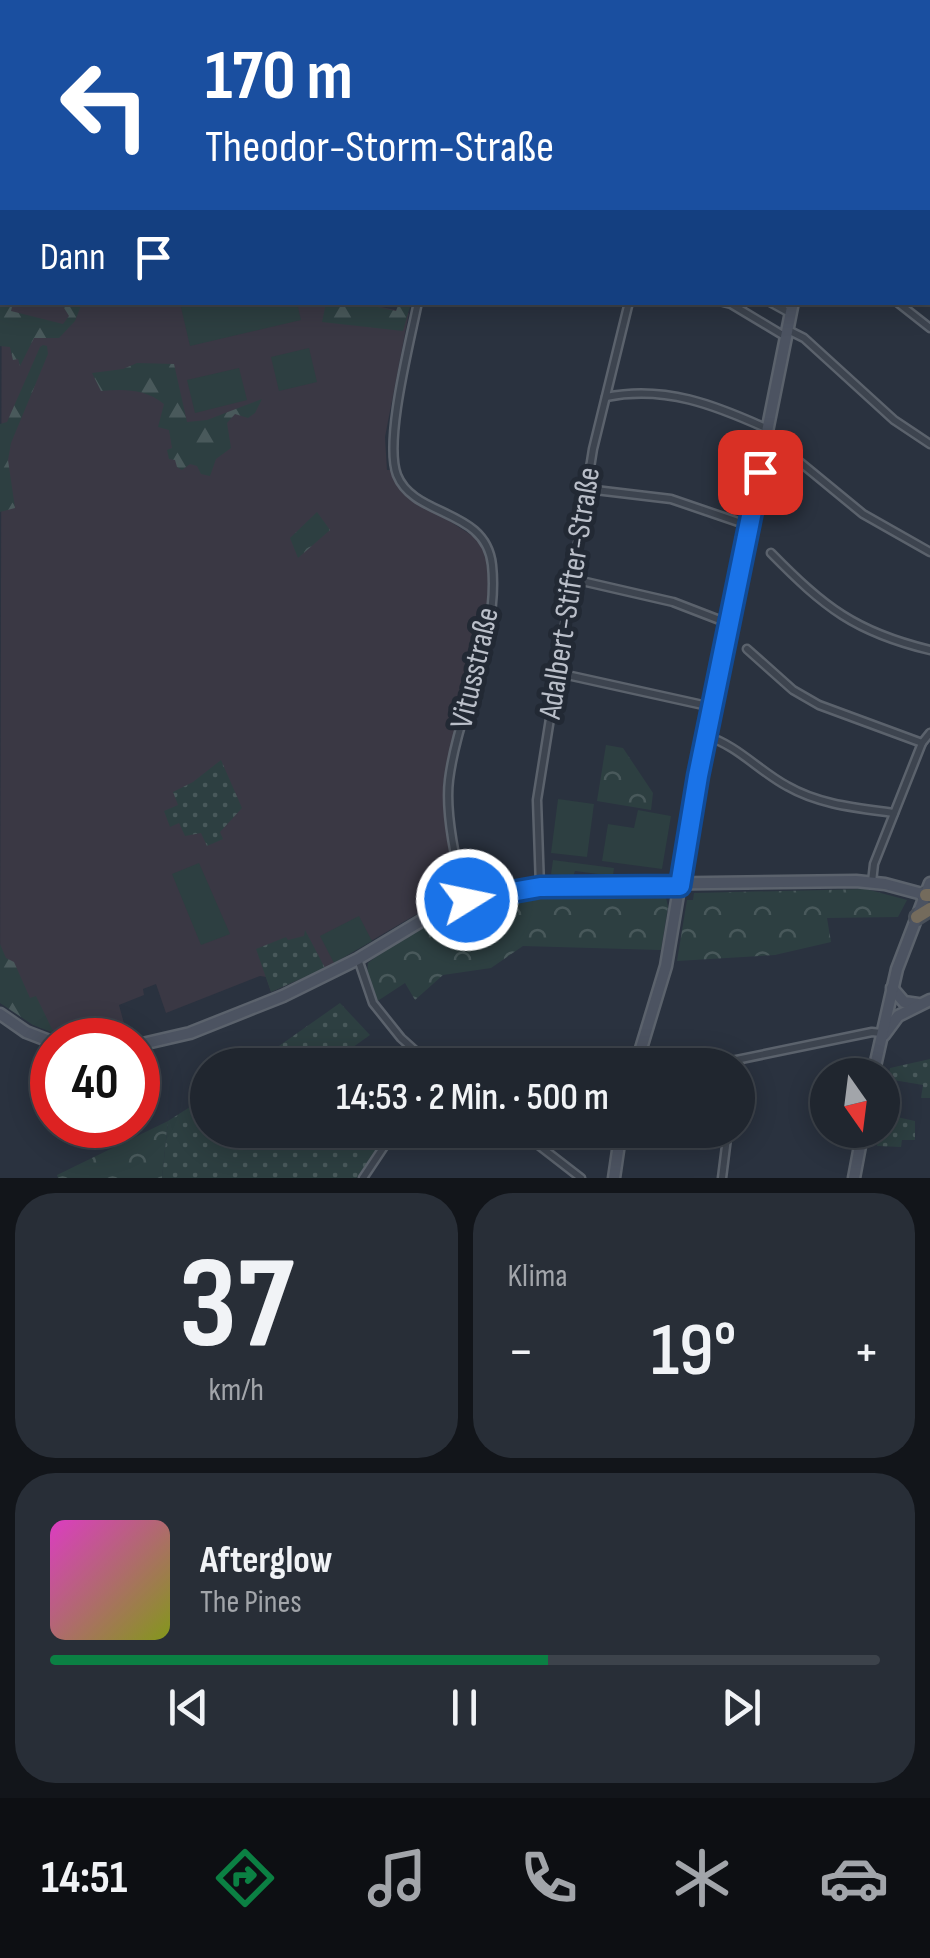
<!DOCTYPE html>
<html lang="de">
<head>
<meta charset="utf-8">
<style>
	body { margin:0; font-family:"Sofia Sans Condensed",sans-serif; background:#282e37; color:#f1f3f6; height:100vh; display:flex; flex-direction:column; font-size:38px; white-space:nowrap }
	* { box-sizing:border-box; margin:0 }
	p { font-size:32px; color:#a2a5aa }
	.icon { flex:none; width:55px; height:55px; fill:none; stroke:currentColor; stroke-width:2; stroke-linecap:round; stroke-linejoin:round }
	.map { position:relative; height:1178px; overflow:hidden }
	.side { display:flex; flex-direction:column; gap:15px; padding:15px; background:#12151a; flex:1 }
	.side>* { flex:none }
	.banner { position:absolute; left:0px; top:0px; width:930px; height:305px; box-shadow:0 5px 25px #0003,0 0 0 2px #3d434b; background:#1a4fa0; color:#fff; overflow:hidden }
	.needle { width:65px; rotate:166deg }
	.buttons { position:absolute; left:810px; top:1058px; display:grid; gap:20px }
	.buttons a { display:grid; place-items:center; width:90px; height:90px; border-radius:50%; background:#20262f; box-shadow:0 5px 25px #0003,0 0 0 2px #3d434b; font-size:50px }
	.speed { position:absolute; left:30px; top:1018px; display:flex; gap:20px; font-size:50px; font-weight:700; text-align:center }
	.speed>* { display:grid; place-content:center; width:130px; height:130px; border-radius:50%; background:#20262f; box-shadow:0 5px 25px #0003,0 0 0 2px #3d434b; line-height:1 }
	.speed .limit { border:15px solid #d22; background:#fff; color:#111 }
	.pin { position:absolute; display:grid; place-items:center; width:85px; height:85px; color:#fff; margin:-42px; border-radius:20px; box-shadow:0 5px 15px #0006 }
	.me { position:absolute; width:110px; margin:-55px; rotate:80deg; stroke-linejoin:round; filter:drop-shadow(0 0 8px #0008) }
	.turn { display:flex; align-items:center; gap:35px; height:210px; padding:0 40px; font-size:45px }
	.turn .icon { width:130px; height:130px; stroke-width:2.5 }
	.turn b { display:block; font-size:70px; line-height:85px }
	.then { display:flex; align-items:center; height:95px; padding:0 40px; background:#0003; gap:20px; font-size:38px }
	.big { font-size:75px; font-weight:600; line-height:1.1 }
	.side .tile { flex:1; display:flex; flex-direction:column; justify-content:center; gap:15px; min-width:0; padding:0 35px; border-radius:40px; background:#282e37 }
	.side .dial { align-items:center; gap:0 }
	.dial b { font-size:130px; line-height:1 }
	.song { display:flex; align-items:center; gap:30px }
	.cover { width:120px; height:120px; border-radius:15px; background:linear-gradient(135deg,hsl(310 70% 55%),hsl(70 70% 35%)) }
	.played { height:10px; border-radius:5px; background:linear-gradient(90deg,#0b8043 60%,#3d434b 60%) }
	.keys { display:flex; justify-content:space-around; direction:ltr }
	.heat { display:flex; justify-content:space-between; align-items:center; font-size:55px; direction:ltr }
	.side .tiles { flex:1; display:grid; gap:15px; grid-template-columns:1fr 1fr }
	.tile:last-child { grid-column:span 2 }
	.trip { position:absolute; left:190px; top:1048px; width:565px; height:100px; border-radius:50px; background:#20262f; box-shadow:0 5px 25px #0003,0 0 0 2px #3d434b; font-weight:600; line-height:100px; text-align:center }
	.tabs { display:flex; height:160px; justify-content:space-around; align-items:center; background:#0d0f13; color:#a2a5aa }
	.tabs .icon { width:70px; height:70px }
	.tabs .on { color:#0b8043 }
	.tabs b { font-size:45px; color:#f1f3f6 }
	.map>svg:first-child { display:block }
	.medical { fill:#3a3844 }
	.grass { fill:#2d3f41 }
	.forest { fill:url(#forest-firs) }
	.park { fill:url(#park-crowns) }
	.garden { fill:url(#garden-dots) }
	.lines { fill:none; stroke-linecap:round; stroke-linejoin:round }
	.street-casing { stroke:#5b626c; stroke-width:11 }
	.secondary-casing { stroke:#5b626c; stroke-width:15 }
	.highway-casing { stroke:#484f59; stroke-width:18 }
	.street { stroke:#3d444f; stroke-width:6 }
	.secondary { stroke:#4c5361; stroke-width:10 }
	.highway { stroke:#746b5c; stroke-width:12 }
	.route-casing { stroke:#114b97; stroke-width:25 }
	.route { stroke:#1a73e8; stroke-width:18 }
	.labels { text-anchor:middle; dominant-baseline:central; stroke-width:10; stroke-linejoin:round; paint-order:stroke }
	.street-label { font-size:32px; fill:#babfc9; stroke:#222934 }
</style>
</head>
<body>
<div class="map">
<svg width="930" height="1178" viewBox="0 0 930 1178">
	<defs>
		<pattern id="forest-firs" width="22" height="20" patternUnits="userSpaceOnUse" patternTransform="scale(2.5)"><rect width="22" height="20" fill="#2d3f41"/><path d="M5 1l3.5 6h-7zM16 11l3.5 6h-7z" fill="#49595b"/></pattern>
		<pattern id="park-crowns" width="20" height="18" patternUnits="userSpaceOnUse" patternTransform="scale(2.5)"><rect width="20" height="18" fill="#2d3f41"/><path d="M2 6a3 3 0 1 1 6 0M12 15a3 3 0 1 1 6 0" fill="none" stroke="#49595b"/></pattern>
		<pattern id="garden-dots" width="8" height="8" patternUnits="userSpaceOnUse" patternTransform="scale(2.5)"><rect width="8" height="8" fill="#2d3f41"/><path d="M2 2h.1M6 6h.1" fill="none" stroke="#49595b" stroke-width="1.8" stroke-linecap="round"/></pattern>
	</defs>
	<rect width="100%" height="100%" fill="#2a323f"/>
	<path class="medical" d="M2 168V302H359L409 313 385 437 387 470H392L404 492 479 540 488 565 489 610 443 783 450 860 458 890 325 968 271 992 266 977 260 976 166 1013 156 984 143 989 144 995 119 1005 125 1027 106 1034H60L32 1020 0 996Z"/>
	<g class="grass">
		<path d="M180 303H297L301 320 190 346Z"/>
		<path d="M309 348 317 382 279 391 271 357Z"/>
		<path d="M239 368 247 400 195 413 187 380Z"/>
		<path d="M558 799 594 804 587 857 551 853Z"/>
		<path d="M638 810 671 816 662 869 602 861 608 824 634 828Z"/>
		<path d="M553 860 614 868 613 876 575 871 573 877 551 874Z"/>
		<path d="M199 863 230 934 201 945 172 874Z"/>
		<path d="M359 916 372 941 334 963 320 936Z"/>
	</g>
	<g class="forest">
		<path d="M0 238H2V302L13 303 11 311 63 324 69 316 61 303H82L75 321 59 338H34L20 366 18 359 13 360 10 347 0 346Z"/>
		<path d="M326 303H359L396 311 399 303H411L403 331 322 322Z"/>
		<path d="M43 345 47 346 48 354 11 443 8 460 15 508 0 512V424L7 422 40 347Z"/>
		<path d="M137 363 174 364 187 422 207 420 262 399 255 413 248 418 235 414 227 423 231 448 216 459 210 476 201 474 197 466 190 464 182 470 177 467 175 460 169 459 167 450 172 448 169 430 158 427 164 404C145 389 125 389 101 391L92 373 123 369Z"/>
		<path d="M0 944 6 958 14 962 30 998 36 996 54 1033 33 1025 0 1003Z"/>
	</g>
	<g class="park">
		<path d="M317 512 330 530 298 558 290 538Z"/>
		<path d="M606 745 623 748 653 793 651 810 597 801Z"/>
		<path d="M866 889 907 900 898 917 827 918 831 942 775 955 677 961 687 900H693L694 893Z"/>
		<path d="M554 893H665L668 907 661 950 523 946 491 968 443 975 415 1000 405 983 376 1002 367 975 368 963C427 917 480 899 554 893Z"/>
		<path d="M168 1121 162 1178H58L57 1175Z"/>
	</g>
	<g class="garden">
		<path d="M221 760 242 808 220 832 223 839 207 846 201 833 185 836 179 823 170 827 164 811 178 805 173 792 193 782Z"/>
		<path d="M305 930 325 968 271 992 256 949 286 937 288 940 304 936Z"/>
		<path d="M340 1003 370 1035 328 1065H252Z"/>
		<path d="M930 1059V1098H921L923 1085 893 1080 889 1097 885 1096 890 1068Z"/>
		<path d="M207 1096 208 1130H389L357 1178H162L168 1121Z"/>
		<path d="M883 1114 915 1121V1140H902L901 1147 877 1146 879 1130H882Z"/>
	</g>
	<g class="lines">
		<g class="street-casing">
			<g id="street">
				<path d="M483 0 507 2"/>
				<path d="M551 2 563 0"/>
				<path d="M928 34 930 35"/>
				<path d="M418 302C410 342 384 441 397 475 414 518 486 508 492 565 500 639 458 708 449 780 445 811 456 870 467 900"/>
				<path d="M723 302 731 304 786 337"/>
				<path d="M770 302 790 313"/>
				<path d="M897 302 930 328"/>
				<path d="M788 330 804 338 894 420 930 444"/>
				<path d="M606 397C665 385 715 405 768 429"/>
				<path d="M790 454 863 514 930 552"/>
				<path d="M587 489 671 499 750 526"/>
				<path d="M771 553C824 607 855 632 930 650"/>
				<path d="M573 579 673 602 730 624"/>
				<path d="M747 649 793 690 819 705 922 743"/>
				<path d="M558 673 712 707"/>
				<path d="M706 736C737 745 759 771 787 786 820 805 858 808 894 813"/>
				<path d="M872 882 874 864 922 743 930 733"/>
				<path d="M540 887 537 800 593 449 629 302"/>
				<path d="M358 959 373 1003 401 1038 431 1065"/>
				<path d="M712 1065 872 1032 881 1033"/>
				<path d="M519 1130 581 1178"/>
				<path d="M363 1178 395 1130"/>
				<path d="M722 1178 728 1130"/>
			</g>
		</g>
		<g class="secondary-casing">
			<g id="secondary">
				<path d="M862 2V0"/>
				<path d="M0 112H2"/>
				<path d="M928 212 930 214"/>
				<path d="M892 988 904 1002 918 1004"/>
				<path d="M0 1014 26 1032 52 1042"/>
				<path d="M884 1035 898 1016 930 1000"/>
				<path d="M138 1045 190 1033 283 996 358 959 436 912 478 896 567 885 856 881 885 884 926 895"/>
				<path d="M636 1065 666 966 698 776 793 302"/>
				<path d="M873 1075 897 969 930 883"/>
				<path d="M614 1178 621 1130"/>
				<path d="M854 1178 863 1130"/>
			</g>
		</g>
		<g class="highway-casing">
			<g id="highway">
				<path d="M926 895H930"/>
				<path d="M917 917 930 909"/>
			</g>
		</g>
		<use href="#street" class="street"/>
		<use href="#secondary" class="secondary"/>
		<use href="#highway" class="highway"/>
	</g>
	<g class="lines">
		<g class="route-casing">
			<path id="route" d="M467 900 540 887 680 886 698 776 760 472"/>
		</g>
		<use href="#route" class="route"/>
	</g>
	<g class="labels">
		<g class="street-label">
			<text transform="translate(570 593) rotate(-81)">Adalbert-Stifter-Straße</text>
			<text transform="translate(475 668) rotate(-77)">Vitusstraße</text>
		</g>
	</g>
</svg>
<div class="buttons">
<a><svg class="needle" viewBox="-14 -14 28 28"><path d="M0-13l5 13h-10z" fill="#e53935"/><path d="M0 13l5-13h-10z" fill="#a2a5aa"/></svg></a>
</div>
<div class="speed"><div class="limit">40</div></div>
<div class="pin" style="left:760px;top:472px;background:#d93025"><svg class="icon" aria-label="arrive" viewBox="0 0 24 24"><path d="M6 21V4h12l-3 4 3 4H6"/></svg></div>
<svg class="me" style="left:467px;top:900px" viewBox="-20 -20 40 40"><circle r="17" fill="#1a73e8" stroke="#fff" stroke-width="3"/><path d="M0-11L8 9 0 5-8 9z" fill="#fff"/></svg>
<div class="trip">14:53 · 2 Min. · 500 m</div>
<div class="banner">
<div class="turn"><svg class="icon" aria-label="left" viewBox="0 0 24 24"><path d="M17 20v-9H6M10 6l-5 5 5 5"/></svg><div><b>170 m</b>Theodor-Storm-Straße</div></div>
<div class="then">Dann<svg class="icon" aria-label="arrive" viewBox="0 0 24 24"><path d="M6 21V4h12l-3 4 3 4H6"/></svg></div>
</div>
</div>
<section class="side">
<div class="tiles">
<div class="tile dial"><b>37</b><p>km/h</p></div>
<div class="tile"><p>Klima</p>
<div class="heat"><a>−</a><b class="big">19°</b><a>+</a></div>
</div>
<div class="tile">
<div class="song"><i class="cover"></i><div><b>Afterglow</b><p>The Pines</p></div></div>
<div class="played"></div>
<div class="keys"><svg class="icon" aria-label="previous" viewBox="0 0 24 24"><path d="M18 5L8 12l10 7zM5 5v14"/></svg><svg class="icon" aria-label="pause" viewBox="0 0 24 24"><path d="M8 5v14M16 5v14"/></svg><svg class="icon" aria-label="next" viewBox="0 0 24 24"><path d="M6 5l10 7-10 7zM19 5v14"/></svg></div>
</div>
</div>
</section>
<nav class="tabs">
<b>14:51</b>
<svg class="icon on" aria-label="directions" viewBox="0 0 24 24"><path d="M12 3l9 9-9 9-9-9zM9 14v-3h6M13 9l2 2-2 2"/></svg>
<svg class="icon" aria-label="music" viewBox="0 0 24 24"><path d="M9 18V5l10-2v13"/><circle cx="6" cy="18" r="3"/><circle cx="16" cy="16" r="3"/></svg>
<svg class="icon" aria-label="phone" viewBox="0 0 24 24"><path d="M5 4h4l2 5-3 2q2 4 5 5l2-3 5 2v4C11 20 4 13 5 4z"/></svg>
<svg class="icon" aria-label="climate" viewBox="0 0 24 24"><path d="M12 3v18M4 7l16 10M4 17L20 7"/></svg>
<svg class="icon" aria-label="car" viewBox="0 0 24 24"><path d="M5 17H2v-5l4-1 3-4h7l3 4 3 1v5h-3M9 17h6M6 11h13"/><circle cx="7" cy="17" r="2"/><circle cx="17" cy="17" r="2"/></svg>
</nav>
</body>
</html>
